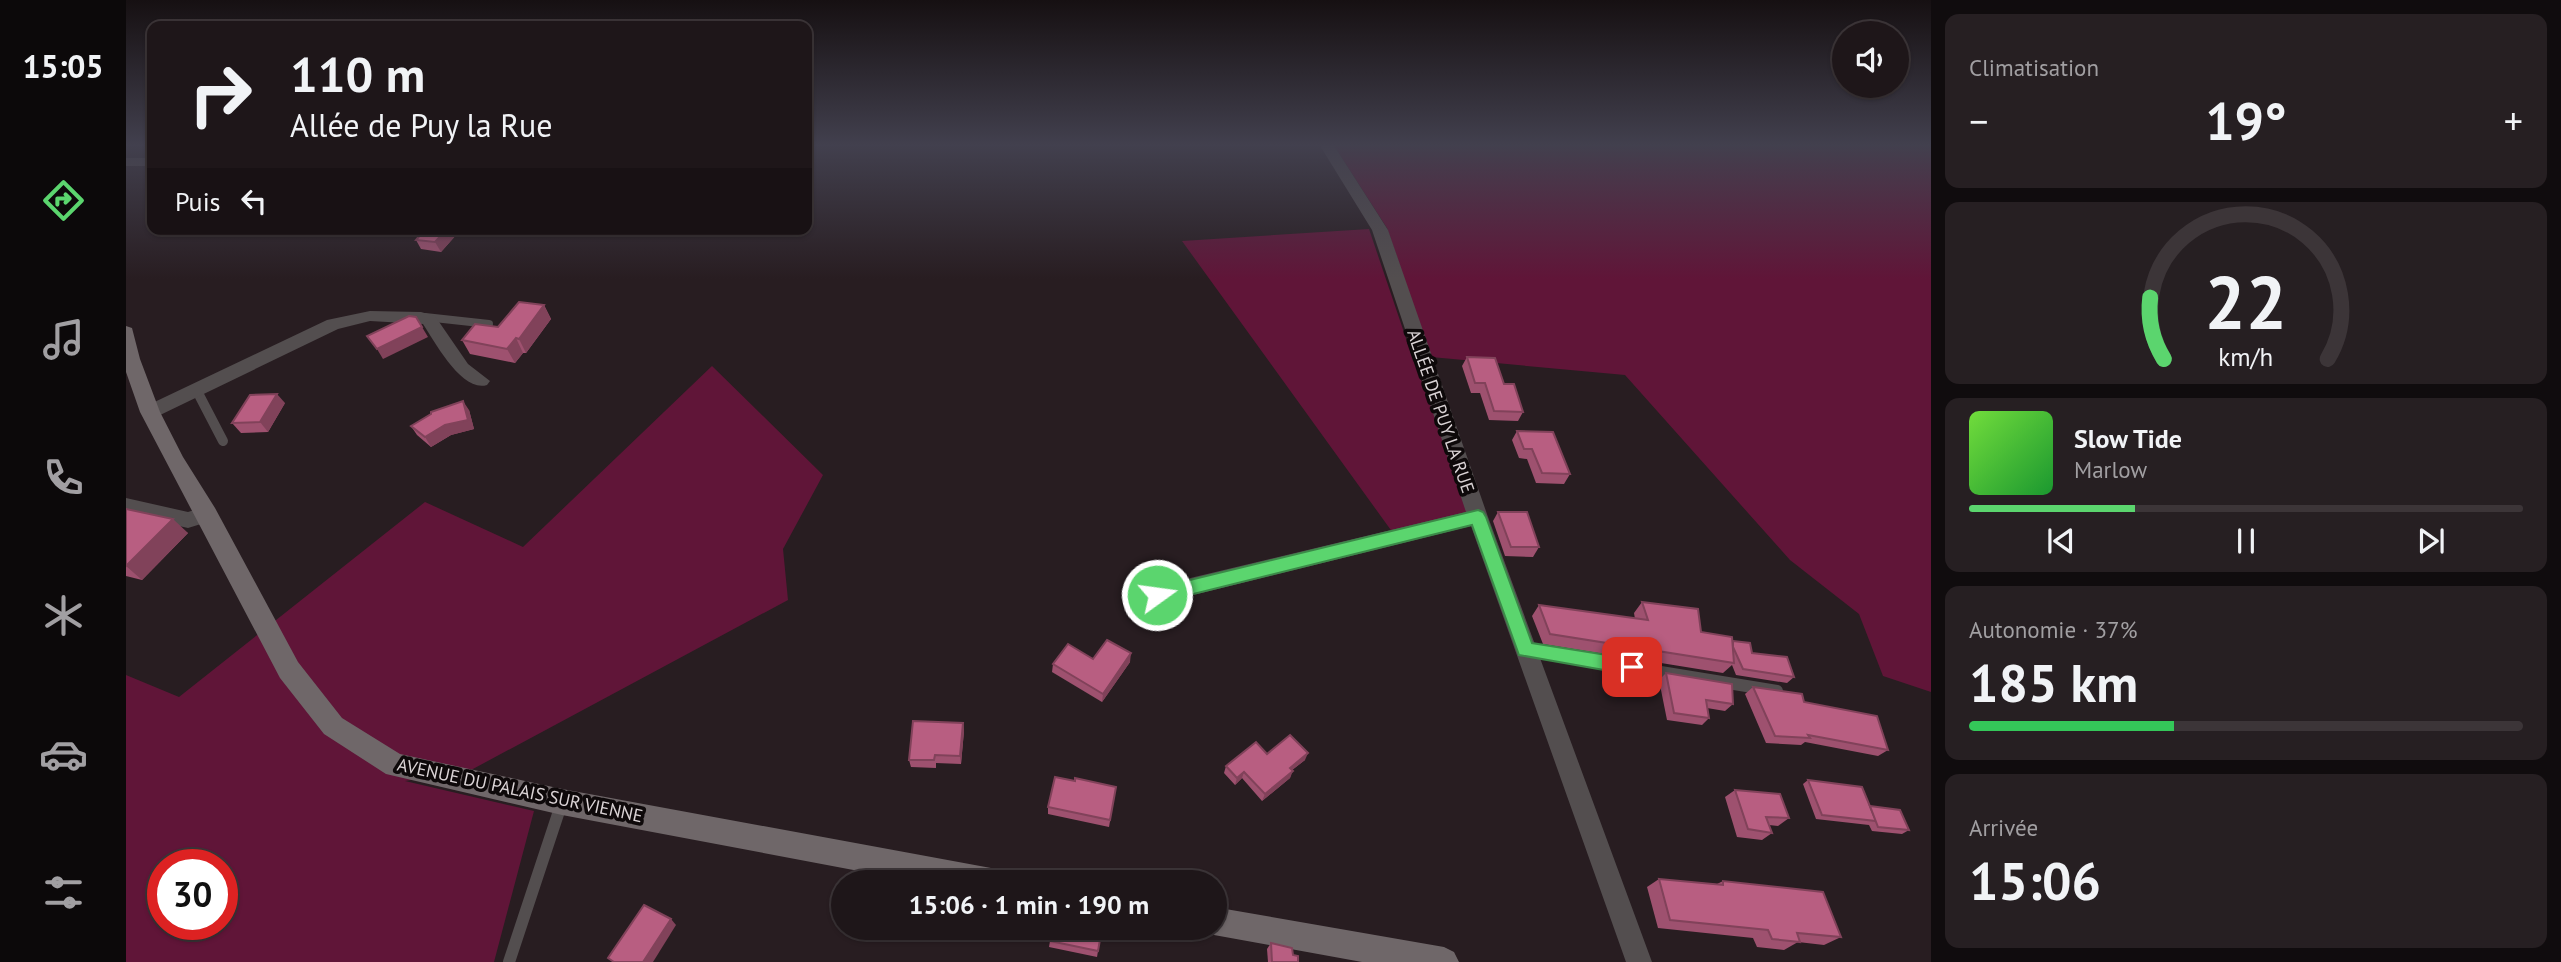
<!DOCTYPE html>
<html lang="fr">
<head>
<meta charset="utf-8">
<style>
	body { margin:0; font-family:"PT Sans",sans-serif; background:#261f22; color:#f1f3f6; height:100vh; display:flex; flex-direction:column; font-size:26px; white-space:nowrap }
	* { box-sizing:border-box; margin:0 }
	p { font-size:23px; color:#a19fa2 }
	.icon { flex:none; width:38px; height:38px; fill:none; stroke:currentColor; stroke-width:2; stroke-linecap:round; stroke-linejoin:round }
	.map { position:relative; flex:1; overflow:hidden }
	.panel { display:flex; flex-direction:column; gap:14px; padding:14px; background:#100c0e; width:630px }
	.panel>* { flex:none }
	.top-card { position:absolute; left:21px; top:21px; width:665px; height:214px; border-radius:14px; box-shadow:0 2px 5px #0004,0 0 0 2px #3c3538; background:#1e1619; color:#f1f3f6; overflow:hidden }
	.controls { position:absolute; left:1706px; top:21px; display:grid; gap:14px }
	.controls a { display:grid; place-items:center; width:77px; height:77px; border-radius:50%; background:#1e1619; box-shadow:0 2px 5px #0004,0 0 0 2px #3c3538; font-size:35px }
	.speed { position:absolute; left:21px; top:849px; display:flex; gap:14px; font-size:35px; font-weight:700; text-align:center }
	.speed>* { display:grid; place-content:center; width:91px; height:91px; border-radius:50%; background:#1e1619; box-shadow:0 2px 5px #0004,0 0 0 2px #3c3538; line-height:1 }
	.speed .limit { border:10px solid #d22; background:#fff; color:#111 }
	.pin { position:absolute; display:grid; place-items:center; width:60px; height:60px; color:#fff; margin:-30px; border-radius:14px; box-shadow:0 4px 10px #0006 }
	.me { position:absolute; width:77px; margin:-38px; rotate:76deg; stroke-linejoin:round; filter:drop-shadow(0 0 5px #0008) }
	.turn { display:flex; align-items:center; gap:24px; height:147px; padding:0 28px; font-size:32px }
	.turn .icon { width:91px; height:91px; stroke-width:2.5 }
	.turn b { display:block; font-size:49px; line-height:60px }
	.then { display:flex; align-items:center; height:66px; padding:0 28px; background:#0003; gap:14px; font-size:26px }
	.big { font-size:52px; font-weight:800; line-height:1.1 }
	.panel .tile { flex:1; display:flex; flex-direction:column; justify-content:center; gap:10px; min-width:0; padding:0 24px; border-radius:14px; background:#261f22 }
	.panel .dial { align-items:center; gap:0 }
	.dial svg { height:182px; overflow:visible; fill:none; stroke:#3c3538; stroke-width:7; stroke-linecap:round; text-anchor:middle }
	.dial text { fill:#f1f3f6; stroke:none }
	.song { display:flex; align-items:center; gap:21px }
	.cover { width:84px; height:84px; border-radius:10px; background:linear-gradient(135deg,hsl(100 70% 55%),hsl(130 70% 35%)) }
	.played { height:7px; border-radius:4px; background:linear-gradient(90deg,#5bd56e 30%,#3c3538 30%) }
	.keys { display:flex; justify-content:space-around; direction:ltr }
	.heat { display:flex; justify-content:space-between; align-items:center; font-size:38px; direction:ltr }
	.charge { height:10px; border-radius:5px; background:linear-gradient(90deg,#34c759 37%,#3c3538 0) }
	.trip { position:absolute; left:705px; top:870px; width:396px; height:70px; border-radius:35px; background:#1e1619; box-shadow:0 2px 5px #0004,0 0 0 2px #3c3538; font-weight:800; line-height:70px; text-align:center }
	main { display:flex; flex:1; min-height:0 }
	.tab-bar { display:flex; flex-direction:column; width:126px; justify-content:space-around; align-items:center; background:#0c090a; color:#a19fa2 }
	.tab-bar .icon { width:49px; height:49px }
	.tab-bar .on { color:#5bd56e }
	.tab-bar b { font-size:32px; color:#f1f3f6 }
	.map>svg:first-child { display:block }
	.green { fill:#601538; fill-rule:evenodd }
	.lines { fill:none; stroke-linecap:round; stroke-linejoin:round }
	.lane-far2 { stroke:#534e4f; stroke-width:8 }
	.lane-far1 { stroke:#534e4f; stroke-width:10 }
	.lane { stroke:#534e4f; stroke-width:12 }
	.street { fill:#534e4f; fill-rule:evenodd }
	.secondary { fill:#6f6769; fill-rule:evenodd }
	.wall { fill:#9e516f }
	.shaded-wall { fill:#81425a }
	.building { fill:#b85e81; stroke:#81425a; stroke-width:2 }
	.route { fill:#5bd56e; stroke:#3b8a48; stroke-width:2 }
	.labels { text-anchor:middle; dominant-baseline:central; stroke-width:7; stroke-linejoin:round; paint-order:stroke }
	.street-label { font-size:18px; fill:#dad3d5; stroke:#0e090a }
</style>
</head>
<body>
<main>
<nav class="tab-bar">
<b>15:05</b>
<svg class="icon on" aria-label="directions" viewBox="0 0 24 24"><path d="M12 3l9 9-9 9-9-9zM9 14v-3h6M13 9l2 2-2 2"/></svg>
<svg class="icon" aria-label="music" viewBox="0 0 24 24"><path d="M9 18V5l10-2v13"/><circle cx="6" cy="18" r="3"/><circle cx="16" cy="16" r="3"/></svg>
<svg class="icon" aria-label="phone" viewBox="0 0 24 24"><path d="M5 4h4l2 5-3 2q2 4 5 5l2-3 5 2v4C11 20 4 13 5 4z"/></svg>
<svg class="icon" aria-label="climate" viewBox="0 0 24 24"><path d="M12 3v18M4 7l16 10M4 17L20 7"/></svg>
<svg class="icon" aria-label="car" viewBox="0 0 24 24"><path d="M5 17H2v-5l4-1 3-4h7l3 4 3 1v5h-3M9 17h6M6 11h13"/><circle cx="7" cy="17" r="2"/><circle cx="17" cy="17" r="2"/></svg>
<svg class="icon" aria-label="filters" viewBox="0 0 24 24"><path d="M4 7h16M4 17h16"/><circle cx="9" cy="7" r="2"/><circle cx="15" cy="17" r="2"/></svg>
</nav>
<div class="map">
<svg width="1805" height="962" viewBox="0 0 1805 962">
	<rect width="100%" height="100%" fill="#281d21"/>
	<g class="green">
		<path d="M1207 144H1805V692L1757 676 1733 614 1664 560 1499 375 1305 357 1261 228Z"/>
		<path d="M1243 229 1286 356 1342 505V513L1267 533 1056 241Z"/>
		<path d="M586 366 697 475 657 549 662 600 345 770 279 781 408 811 368 962H0V675L53 697 299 502 397 547ZM37 864H96V924H37Z"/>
	</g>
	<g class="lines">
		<g class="lane-far2">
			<path d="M0 162H26"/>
			<path d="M299 317 363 324"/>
		</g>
		<path class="lane-far1" d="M71 391 97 441"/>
		<g class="lane">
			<path d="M1400 650 1651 691"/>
			<path d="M383 962 436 802"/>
		</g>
		<g class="street">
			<path d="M1193 144H1207L1262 230 1362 517 1526 962H1500L1345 526 1031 604 1024 601 1020 595 1024 589 1031 586 1340 512 1246 230Z"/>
			<path d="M244 311 295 312 309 316 342 364 364 381 361 385C336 393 309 342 297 324L244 321 212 329 30 417H18L15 412 18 407 201 320Z"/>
			<path d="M0 498 62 512 81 506 88 508 91 514 88 520 62 528 0 514Z"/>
		</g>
		<g class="secondary">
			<path d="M0 326 6 328 14 359 34 412 57 457 89 508 172 662 216 718 274 754 436 789 865 868 875 872 879 882H791L436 815 260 774 198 734 154 678 14 412 0 372Z"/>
			<path d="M1088 907 1318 947 1328 952 1333 962H1236L1088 935 1078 931 1076 928H1088Z"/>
		</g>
	</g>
	<g class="wall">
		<path d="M266 229H331L330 231 331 234 315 252 295 249 290 240 293 236 268 232Z"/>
		<path d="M418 305 425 319 400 353H397L389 363 344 354 336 340 372 327Z"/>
		<path d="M1341 357 1378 384 1397 412 1392 421 1363 420 1354 393H1345L1336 366Z"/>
		<path d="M159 403 142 432 115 433 106 423Z"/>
		<path d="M343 410 348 429 325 435 305 447 291 435 285 426Z"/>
		<path d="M1391 431 1444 474 1438 484 1410 483 1401 459 1393 458 1386 440Z"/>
		<path d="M0 509 62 533 16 580 0 576Z"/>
		<path d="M1372 512 1413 547 1407 557 1379 556 1367 521Z"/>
		<path d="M1516 602 1575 632 1607 641 1668 677 1661 683 1610 675 1606 665 1597 673 1417 644 1406 616 1413 605 1509 619 1508 613Z"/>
		<path d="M967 659 1004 662 976 702 926 672 927 664Z"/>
		<path d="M1540 673 1607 704 1599 711 1581 708 1583 718 1576 725 1541 720 1533 680Z"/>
		<path d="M1627 687 1678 702 1762 750 1752 756 1679 742 1675 745 1640 743 1619 694Z"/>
		<path d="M837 723 838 731 835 764 810 763V768L785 767 783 760Z"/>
		<path d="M1141 754 1179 760 1166 770 1164 778 1136 801 1116 778 1109 785 1098 773 1100 766Z"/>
		<path d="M1682 780 1744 806 1783 830 1776 834 1746 831 1743 825 1690 819 1677 784Z"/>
		<path d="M949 781 990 787 983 827 922 814V807Z"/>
		<path d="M1609 790 1663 818 1652 826 1643 825 1646 833 1636 840 1611 837 1599 797Z"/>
		<path d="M1533 879 1591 884 1597 881 1715 937 1698 945 1672 942 1658 950 1631 947 1627 938 1532 928 1521 887Z"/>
		<path d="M976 928 971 957 923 947 924 941Z"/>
		<path d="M1145 943 1167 955 1172 962H1142L1141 949Z"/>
	</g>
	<g class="shaded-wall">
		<path d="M321 229H331L330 231 331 234 315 252 309 242Z"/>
		<path d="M418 305 425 319 400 353 393 339Z"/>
		<path d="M296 327 302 337 257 359 251 349Z"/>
		<path d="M390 338 397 353 389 363 381 349Z"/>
		<path d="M151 394 159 403 142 432 134 422Z"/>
		<path d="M337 401 343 410 348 429 325 435 305 447 299 437Z"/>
		<path d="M47 519 62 533 16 580 0 566Z"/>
		<path d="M1005 653 1004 662 976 702 977 694Z"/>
		<path d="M837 723 838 731 835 764 834 756Z"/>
		<path d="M1182 753 1179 760 1161 774 1164 768Z"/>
		<path d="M1167 771 1164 778 1136 801 1139 794Z"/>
		<path d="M1118 772 1116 778 1109 785 1111 778Z"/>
		<path d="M545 919 550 925 527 962H517Z"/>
	</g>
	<g class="building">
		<path d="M299 229H321L309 242 290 240Z"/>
		<path d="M393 302 418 305 393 339 390 338 381 349 336 340 349 324 372 327Z"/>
		<path d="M283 316 290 317 296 327 251 349 241 336Z"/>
		<path d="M1341 357 1369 358 1378 384H1388L1397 412 1368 411 1359 383H1349Z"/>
		<path d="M151 394 134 422 106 423 124 395Z"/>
		<path d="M337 401 342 420 319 425 299 437 285 426 305 414V412Z"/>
		<path d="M1391 431 1427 432 1444 474 1416 473 1406 449H1398Z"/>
		<path d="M0 509 47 519 0 566Z"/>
		<path d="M1372 512H1401L1413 547H1385Z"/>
		<path d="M1516 602 1572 609 1575 632 1606 637 1608 663 1424 634 1413 605 1522 620Z"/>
		<path d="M981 640 1005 653 977 694 927 664 942 644 967 659Z"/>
		<path d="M1607 641 1624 643 1626 653 1661 657 1668 677 1617 669 1607 647Z"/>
		<path d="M1540 673 1606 684 1607 704 1580 700 1583 718 1548 713Z"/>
		<path d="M1627 687 1676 694 1678 702 1751 716 1762 750 1682 735 1684 738 1649 736Z"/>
		<path d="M787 721 837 723 834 756 809 755 808 760H783Z"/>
		<path d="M1164 735 1182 753 1164 768 1167 771 1139 794 1118 772 1111 778 1100 766 1130 742 1141 754Z"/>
		<path d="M929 777 949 781V778L990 787 984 820 922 807Z"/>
		<path d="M1682 780 1736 787 1750 821 1696 815Z"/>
		<path d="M1609 790 1654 794 1663 818 1640 817 1646 833 1622 829Z"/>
		<path d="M1744 806 1774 810 1783 830 1752 827Z"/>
		<path d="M1533 879 1597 885V881L1697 892 1715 937 1671 933 1674 942 1646 939 1642 930 1544 920Z"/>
		<path d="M518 905 545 919 517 962H488L482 958Z"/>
		<path d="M926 928H976L972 951 924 941Z"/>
		<path d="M1145 943 1166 948 1167 955 1172 956V962H1146Z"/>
	</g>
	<linearGradient id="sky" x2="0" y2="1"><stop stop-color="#161012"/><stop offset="0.52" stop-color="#42404e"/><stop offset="1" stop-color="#42404e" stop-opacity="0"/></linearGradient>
	<rect width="1805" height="279" fill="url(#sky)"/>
	<path class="route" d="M1352 510 1357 512 1360 517 1406 643 1506 659 1512 661 1515 667 1512 673 1506 675 1393 655 1346 525 1031 603 1025 601 1022 595 1025 590 1031 588Z"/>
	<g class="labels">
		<g class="street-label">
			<text transform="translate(1315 411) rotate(71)">ALLÉE DE PUY LA RUE</text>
			<text transform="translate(394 790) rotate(12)">AVENUE DU PALAIS SUR VIENNE</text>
		</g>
	</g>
</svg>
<div class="controls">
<a><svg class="icon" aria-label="sound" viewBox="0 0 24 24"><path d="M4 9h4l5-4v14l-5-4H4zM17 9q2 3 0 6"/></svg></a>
</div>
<div class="speed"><div class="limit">30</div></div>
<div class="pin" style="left:1506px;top:667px;background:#d93025"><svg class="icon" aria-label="arrive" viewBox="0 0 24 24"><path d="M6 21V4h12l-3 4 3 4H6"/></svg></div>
<svg class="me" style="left:1031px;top:595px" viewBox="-20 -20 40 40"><circle r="17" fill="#5bd56e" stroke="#fff" stroke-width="3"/><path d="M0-11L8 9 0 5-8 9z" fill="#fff"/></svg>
<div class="trip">15:06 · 1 min · 190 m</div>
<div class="top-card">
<div class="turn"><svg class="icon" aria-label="right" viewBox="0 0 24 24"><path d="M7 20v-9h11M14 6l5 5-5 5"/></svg><div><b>110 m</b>Allée de Puy la Rue</div></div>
<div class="then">Puis<svg class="icon" aria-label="left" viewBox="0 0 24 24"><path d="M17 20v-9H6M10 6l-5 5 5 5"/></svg></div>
</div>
</div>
<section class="panel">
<div class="tile"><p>Climatisation</p>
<div class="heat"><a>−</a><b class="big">19°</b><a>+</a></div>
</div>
<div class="tile dial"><svg viewBox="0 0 100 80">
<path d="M14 69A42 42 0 1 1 86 69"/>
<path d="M14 69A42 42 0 0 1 8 42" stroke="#5bd56e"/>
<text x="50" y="56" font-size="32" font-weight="700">22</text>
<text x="50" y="72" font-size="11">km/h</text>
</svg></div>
<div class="tile">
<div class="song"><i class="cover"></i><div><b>Slow Tide</b><p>Marlow</p></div></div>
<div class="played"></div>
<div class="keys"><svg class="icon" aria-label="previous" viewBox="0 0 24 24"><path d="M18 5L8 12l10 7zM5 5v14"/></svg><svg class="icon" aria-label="pause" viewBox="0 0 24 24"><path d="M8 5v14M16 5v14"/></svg><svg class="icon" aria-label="next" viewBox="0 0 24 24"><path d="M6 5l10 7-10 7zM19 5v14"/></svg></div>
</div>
<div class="tile"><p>Autonomie · 37%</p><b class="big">185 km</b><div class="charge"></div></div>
<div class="tile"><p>Arrivée</p><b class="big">15:06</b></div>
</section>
</main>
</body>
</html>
